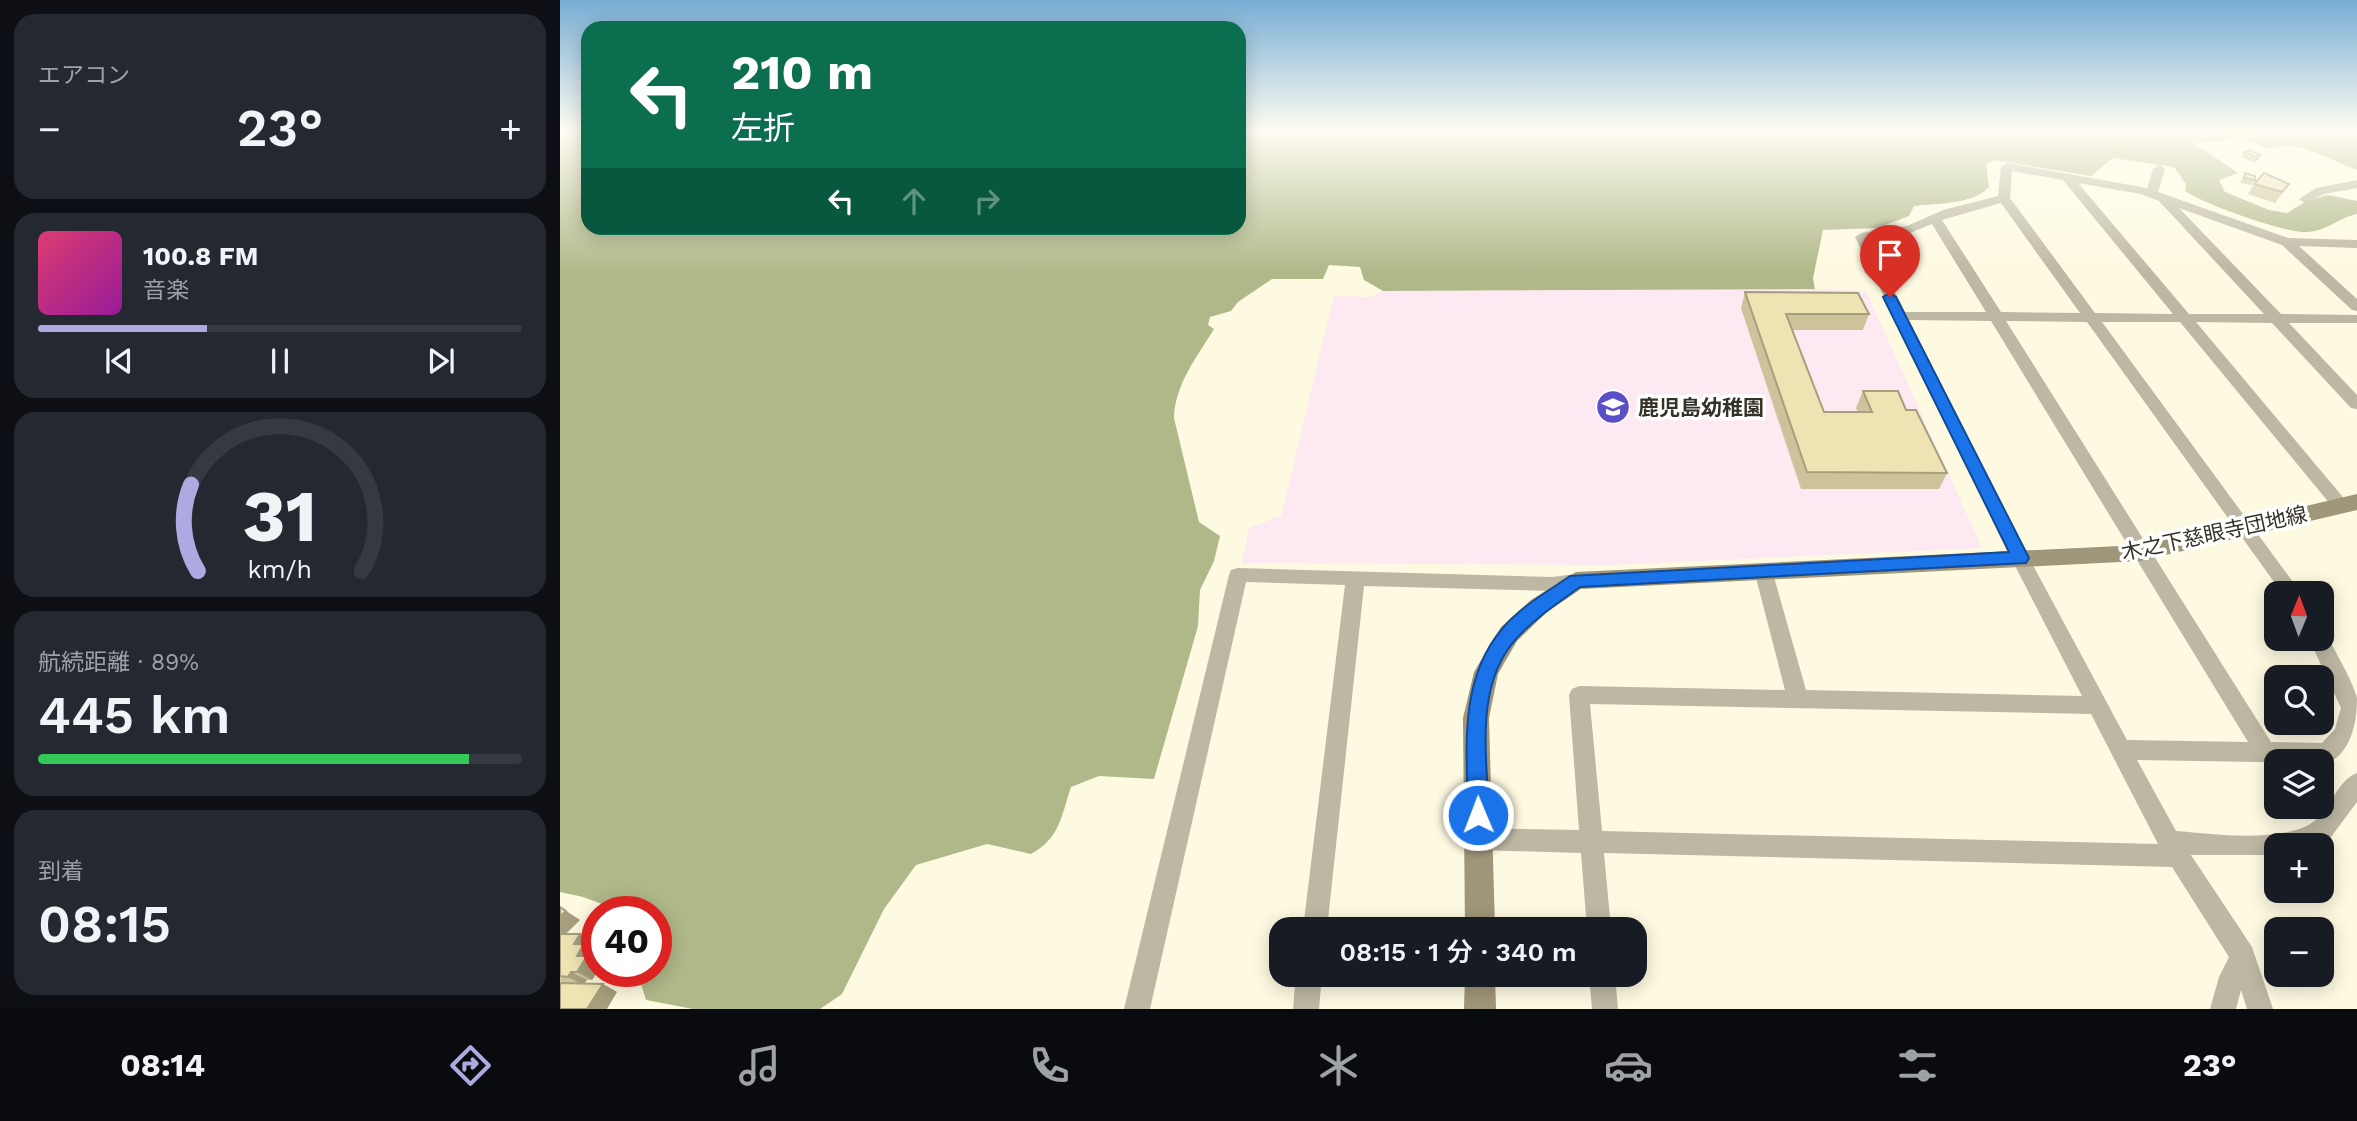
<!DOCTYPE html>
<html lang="ja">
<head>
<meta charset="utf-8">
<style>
	body { margin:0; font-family:"Work Sans","Noto Sans JP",sans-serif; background:#242831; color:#f1f3f6; height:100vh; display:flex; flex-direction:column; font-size:26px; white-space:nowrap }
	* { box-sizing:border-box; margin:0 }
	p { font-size:23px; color:#9ea1a6 }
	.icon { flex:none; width:38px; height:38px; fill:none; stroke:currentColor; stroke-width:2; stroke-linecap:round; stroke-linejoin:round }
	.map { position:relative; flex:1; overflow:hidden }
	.details { display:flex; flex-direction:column; gap:14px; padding:14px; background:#0d0f14; width:560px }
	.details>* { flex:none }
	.banner { position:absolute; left:21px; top:21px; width:665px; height:214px; border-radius:21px; box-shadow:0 4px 18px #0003; background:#0b6e4f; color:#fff; overflow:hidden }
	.needle { width:46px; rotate:1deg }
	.tools { position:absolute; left:1704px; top:581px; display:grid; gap:14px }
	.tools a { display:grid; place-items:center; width:70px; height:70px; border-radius:14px; background:#171b24; box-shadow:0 4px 18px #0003; font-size:35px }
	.speed { position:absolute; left:21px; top:896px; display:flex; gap:14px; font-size:35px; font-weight:700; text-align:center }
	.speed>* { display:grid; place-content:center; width:91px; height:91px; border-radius:50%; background:#171b24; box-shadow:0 4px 18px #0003; line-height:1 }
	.speed .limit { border:10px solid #d22; background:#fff; color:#111 }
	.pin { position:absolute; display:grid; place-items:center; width:60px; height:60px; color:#fff; margin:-72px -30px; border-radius:50% 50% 50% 0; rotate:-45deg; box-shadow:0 0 7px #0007 }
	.pin .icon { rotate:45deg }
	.me { position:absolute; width:77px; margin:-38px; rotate:359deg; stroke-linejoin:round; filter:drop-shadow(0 0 5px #0008) }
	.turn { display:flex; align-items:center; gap:24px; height:147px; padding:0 35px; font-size:32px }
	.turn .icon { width:91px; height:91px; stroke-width:2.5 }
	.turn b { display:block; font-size:49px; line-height:60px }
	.lanes { display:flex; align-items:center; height:66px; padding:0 35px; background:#0003; justify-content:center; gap:35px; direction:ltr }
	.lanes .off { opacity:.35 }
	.big { font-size:52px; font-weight:600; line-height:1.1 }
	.details .tile { flex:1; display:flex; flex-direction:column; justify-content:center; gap:10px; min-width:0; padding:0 24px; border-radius:21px; background:#242831 }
	.details .dial { align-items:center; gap:0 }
	.dial svg { height:182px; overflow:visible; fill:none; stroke:#363941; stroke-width:7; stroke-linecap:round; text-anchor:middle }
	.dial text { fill:#f1f3f6; stroke:none }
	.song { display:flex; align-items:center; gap:21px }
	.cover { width:84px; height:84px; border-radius:10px; background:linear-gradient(135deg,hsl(340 70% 55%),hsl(300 70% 35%)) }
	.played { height:7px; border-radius:4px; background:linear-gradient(90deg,#ada9e1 35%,#363941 35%) }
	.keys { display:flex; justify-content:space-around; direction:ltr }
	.heat { display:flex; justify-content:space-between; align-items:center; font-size:38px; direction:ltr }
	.charge { height:10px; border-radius:5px; background:linear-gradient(90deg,#34c759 89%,#363941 0) }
	.trip { position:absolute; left:709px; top:917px; width:378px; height:70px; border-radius:21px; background:#171b24; box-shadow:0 4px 18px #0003; font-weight:600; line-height:70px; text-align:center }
	.dock { display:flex; height:112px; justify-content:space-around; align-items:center; background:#090b0e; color:#9ea1a6 }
	.dock .icon { width:49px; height:49px }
	.dock .current { color:#ada9e1 }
	.dock b { font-size:32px; color:#f1f3f6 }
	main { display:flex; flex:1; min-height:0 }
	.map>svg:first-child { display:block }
	.education { fill:#fce9f2 }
	.forest { fill:#b0b889 }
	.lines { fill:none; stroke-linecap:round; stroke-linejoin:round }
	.street { fill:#bdb7a3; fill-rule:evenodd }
	.secondary { fill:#a09679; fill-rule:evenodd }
	.wall { fill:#ccc39a }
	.shaded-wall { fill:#a69f7d }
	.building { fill:#ede3b3; stroke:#a69f7d; stroke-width:2 }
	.route { fill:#1a73e8; stroke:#114b97; stroke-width:2 }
	.labels { text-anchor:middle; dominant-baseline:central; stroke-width:7; stroke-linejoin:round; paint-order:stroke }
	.poi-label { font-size:21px; font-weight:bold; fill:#343126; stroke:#fff; text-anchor:start }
	.street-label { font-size:21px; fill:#343126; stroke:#fff }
</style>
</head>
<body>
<main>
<section class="details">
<div class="tile"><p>エアコン</p>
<div class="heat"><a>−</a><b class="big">23°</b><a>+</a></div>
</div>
<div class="tile">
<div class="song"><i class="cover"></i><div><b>100.8 FM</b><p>音楽</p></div></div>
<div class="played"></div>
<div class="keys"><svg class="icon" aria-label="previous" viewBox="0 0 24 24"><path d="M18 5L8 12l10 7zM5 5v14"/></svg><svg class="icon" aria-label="pause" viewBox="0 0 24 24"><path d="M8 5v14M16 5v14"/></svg><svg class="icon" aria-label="next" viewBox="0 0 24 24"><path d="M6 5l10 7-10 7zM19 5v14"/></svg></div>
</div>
<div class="tile dial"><svg viewBox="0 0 100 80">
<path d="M14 69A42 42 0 1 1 86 69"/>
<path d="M14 69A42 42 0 0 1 11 31" stroke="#ada9e1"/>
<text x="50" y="56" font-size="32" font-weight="700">31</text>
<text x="50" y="72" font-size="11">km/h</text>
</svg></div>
<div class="tile"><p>航続距離 · 89%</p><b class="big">445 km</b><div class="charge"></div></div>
<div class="tile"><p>到着</p><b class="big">08:15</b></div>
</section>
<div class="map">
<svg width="1797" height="1009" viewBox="0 0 1797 1009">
	<rect width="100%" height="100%" fill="#fefae1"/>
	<path class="education" d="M1255 289 1306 291 1422 548 1051 565 682 563 689 528 721 516 774 296 809 297 823 291Z"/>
	<g class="forest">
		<path d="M0 132H28V228H679V132H1676L1673 140 1634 143 1678 173 1659 180 1665 192 1709 210 1727 213 1747 201 1768 195 1797 201V214C1780 217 1765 232 1747 232 1723 233 1644 204 1625 191L1626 184 1614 167 1553 158 1531 176 1435 160 1426 164 1429 187C1412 205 1377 203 1354 206L1349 216 1317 228 1263 230 1253 278 1255 289 823 291 804 280 800 267 769 265 763 279H712L678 302 671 311 650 317 648 325 654 329C637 357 615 384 614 418L639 522 660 536 654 561 640 590 638 626 594 779 539 776 511 787C501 817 500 838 471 854L427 844 356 865 324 909 282 994 260 1009H133L86 1000 77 971H96V912H64L23 897 0 892Z"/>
		<path d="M1684 132H1797V170C1772 161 1736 138 1710 149L1685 139Z"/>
	</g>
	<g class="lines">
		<g class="street">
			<path d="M1447 163 1587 188 1593 169 1599 165 1605 169 1598 192 1728 238 1797 240V248L1739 246 1797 299V311L1792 310 1722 245 1619 208 1721 314 1797 315V323H1729L1797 395V409L1791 408 1712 323 1636 322 1787 502 1790 506 1787 510H1775L1620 322H1542L1741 593H1722L1527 322 1446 321 1711 742 1762 743 1775 729 1781 708 1749 639H1762V632L1766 633C1775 652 1792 679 1797 698 1797 722 1791 754 1767 763L1577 760 1616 831C1652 834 1733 845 1759 817 1771 804 1780 779 1797 773V802L1771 837 1757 845H1717V855H1631L1692 947 1713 1009H1687L1681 990 1676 1009H1650L1659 977 1669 957 1612 867 1044 853 1051 929H1027L1021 853 919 850 911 847 907 839 911 831 919 828 1019 830 1009 695 1012 689 1019 686 1225 690 1194 570 1196 565H1210L1212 570 1246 690 1522 696 1451 558 1295 237 1301 233 1347 226 1383 210 1438 196 1441 167ZM1452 171 1503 180 1613 314 1535 313 1450 198ZM1518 183 1581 194 1599 201 1704 314H1629ZM1441 203 1520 313 1441 312 1382 220ZM1372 224 1426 312H1345L1309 240 1350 233ZM1349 320 1431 321 1688 742 1567 740 1469 558ZM1030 704 1531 714 1598 844 1042 831Z"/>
			<path d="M1797 180V188L1764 194 1745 203 1739 199 1756 188Z"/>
			<path d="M678 568 992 577 1016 574 1023 576 1025 581 1023 586 992 591 804 586 767 929H743L785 585 686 582 590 1009H564L669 575 671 570Z"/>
			<path d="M736 975H762L759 1009H733Z"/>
			<path d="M1029 975H1055L1058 1009H1032Z"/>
		</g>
		<g class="secondary">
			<path d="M1797 494V510L1580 561 1021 589 987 612 957 641 938 674 929 718 935 929H905L903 718 914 672 941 627 971 600 1016 572 1580 545Z"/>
			<path d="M905 975H935L936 1009H904Z"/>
		</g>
	</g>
	<g class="wall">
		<path d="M1684 152 1701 155 1698 160 1692 162 1681 157Z"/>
		<path d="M1685 173 1695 180 1691 185 1680 183Z"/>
		<path d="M1694 184H1729L1715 203 1688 194Z"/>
		<path d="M1185 292 1309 314 1303 330H1232L1264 412H1298L1296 408 1303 391 1346 410 1387 473 1379 489H1241L1181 308Z"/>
		<path d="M0 907 20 920 6 934 35 943 31 949 37 952V956L34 960 37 961V971L32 980H27L24 983 43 984 57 992 3 983 0 981Z"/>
	</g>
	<g class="shaded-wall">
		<path d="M1701 155 1698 160 1692 162 1696 157Z"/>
		<path d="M6 911 20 920 0 939V916Z"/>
		<path d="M20 934 35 943 31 949 37 952V956L34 960 37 961V971H38L32 980 17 972V956L14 944Z"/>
		<path d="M11 972 27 980 23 985 8 977Z"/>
		<path d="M43 984 57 992 47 1009H27Z"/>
	</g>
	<g class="building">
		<path d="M1689 150 1701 155 1696 157 1684 152Z"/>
		<path d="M1685 173 1695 176V180L1684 178Z"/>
		<path d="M1704 173 1729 184 1722 192 1694 184Z"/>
		<path d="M1185 292 1298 293 1309 314H1226L1264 412H1312L1303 391H1338L1346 410H1356L1387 473 1247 472Z"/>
		<path d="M0 907 6 911 0 916Z"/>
		<path d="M0 934H20L14 944H24L17 956H27L17 972H11L8 977 0 976Z"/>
		<path d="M0 983 43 984 27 1009H0Z"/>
	</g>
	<linearGradient id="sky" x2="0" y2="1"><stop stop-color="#77add4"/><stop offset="0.48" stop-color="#fffdf2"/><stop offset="1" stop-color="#fffdf2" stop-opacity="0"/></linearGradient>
	<rect width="1797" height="273" fill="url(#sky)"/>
	<path class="route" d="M1330 293 1336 297 1469 558 1466 563 1020 587C998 603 975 618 957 638 914 684 927 757 929 815L926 822 918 824 911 822 908 815C907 751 898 681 942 629 960 607 987 592 1010 576L1449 552 1323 297Z"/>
	<defs>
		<g id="school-disc" transform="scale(1.75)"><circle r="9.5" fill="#5a4fc7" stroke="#fff"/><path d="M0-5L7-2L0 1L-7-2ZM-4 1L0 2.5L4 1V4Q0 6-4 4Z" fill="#fff"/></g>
	</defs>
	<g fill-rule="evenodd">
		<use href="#school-disc" x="1053" y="407"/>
	</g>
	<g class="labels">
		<g class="poi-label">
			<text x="1078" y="407">鹿児島幼稚園</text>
		</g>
		<g class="street-label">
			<text transform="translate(1654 533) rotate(-12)">木之下慈眼寺団地線</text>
		</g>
	</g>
</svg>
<div class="tools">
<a><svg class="needle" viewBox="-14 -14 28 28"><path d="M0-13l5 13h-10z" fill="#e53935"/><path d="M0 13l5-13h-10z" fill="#9ea1a6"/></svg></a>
<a><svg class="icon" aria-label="search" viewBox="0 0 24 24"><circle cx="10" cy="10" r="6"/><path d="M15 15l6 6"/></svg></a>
<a><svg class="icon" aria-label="layers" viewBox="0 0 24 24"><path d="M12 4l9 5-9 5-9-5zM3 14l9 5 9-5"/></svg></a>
<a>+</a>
<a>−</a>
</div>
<div class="speed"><div class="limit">40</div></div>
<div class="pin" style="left:1330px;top:297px;background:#d93025"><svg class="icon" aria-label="arrive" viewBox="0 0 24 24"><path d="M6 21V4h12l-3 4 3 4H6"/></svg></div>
<svg class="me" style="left:918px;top:815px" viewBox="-20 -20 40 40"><circle r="17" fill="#1a73e8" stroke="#fff" stroke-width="3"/><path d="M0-11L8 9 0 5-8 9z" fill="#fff"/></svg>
<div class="trip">08:15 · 1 分 · 340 m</div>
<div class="banner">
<div class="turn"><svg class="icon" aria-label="left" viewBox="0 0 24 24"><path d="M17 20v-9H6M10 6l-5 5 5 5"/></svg><div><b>210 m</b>左折</div></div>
<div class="lanes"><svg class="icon" aria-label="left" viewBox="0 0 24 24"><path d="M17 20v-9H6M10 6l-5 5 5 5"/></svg><svg class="icon off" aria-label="ahead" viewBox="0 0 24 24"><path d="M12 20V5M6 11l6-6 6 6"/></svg><svg class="icon off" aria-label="right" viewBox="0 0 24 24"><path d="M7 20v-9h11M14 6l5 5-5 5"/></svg></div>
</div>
</div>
</main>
<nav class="dock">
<b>08:14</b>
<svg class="icon current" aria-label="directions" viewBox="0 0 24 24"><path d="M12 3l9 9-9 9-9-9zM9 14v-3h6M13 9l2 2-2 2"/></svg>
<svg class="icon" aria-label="music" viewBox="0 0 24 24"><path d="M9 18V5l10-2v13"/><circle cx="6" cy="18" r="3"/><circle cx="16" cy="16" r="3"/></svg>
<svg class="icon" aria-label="phone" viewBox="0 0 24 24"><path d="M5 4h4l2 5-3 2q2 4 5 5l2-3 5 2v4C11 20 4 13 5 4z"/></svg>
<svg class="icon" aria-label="climate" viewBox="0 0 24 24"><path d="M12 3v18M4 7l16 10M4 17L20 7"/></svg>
<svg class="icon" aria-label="car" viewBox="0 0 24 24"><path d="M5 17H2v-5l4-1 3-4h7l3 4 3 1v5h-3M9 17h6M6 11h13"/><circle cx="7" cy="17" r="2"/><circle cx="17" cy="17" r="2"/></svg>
<svg class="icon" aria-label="filters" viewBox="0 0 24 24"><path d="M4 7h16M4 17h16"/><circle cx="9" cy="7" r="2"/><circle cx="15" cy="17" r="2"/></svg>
<b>23°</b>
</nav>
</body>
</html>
